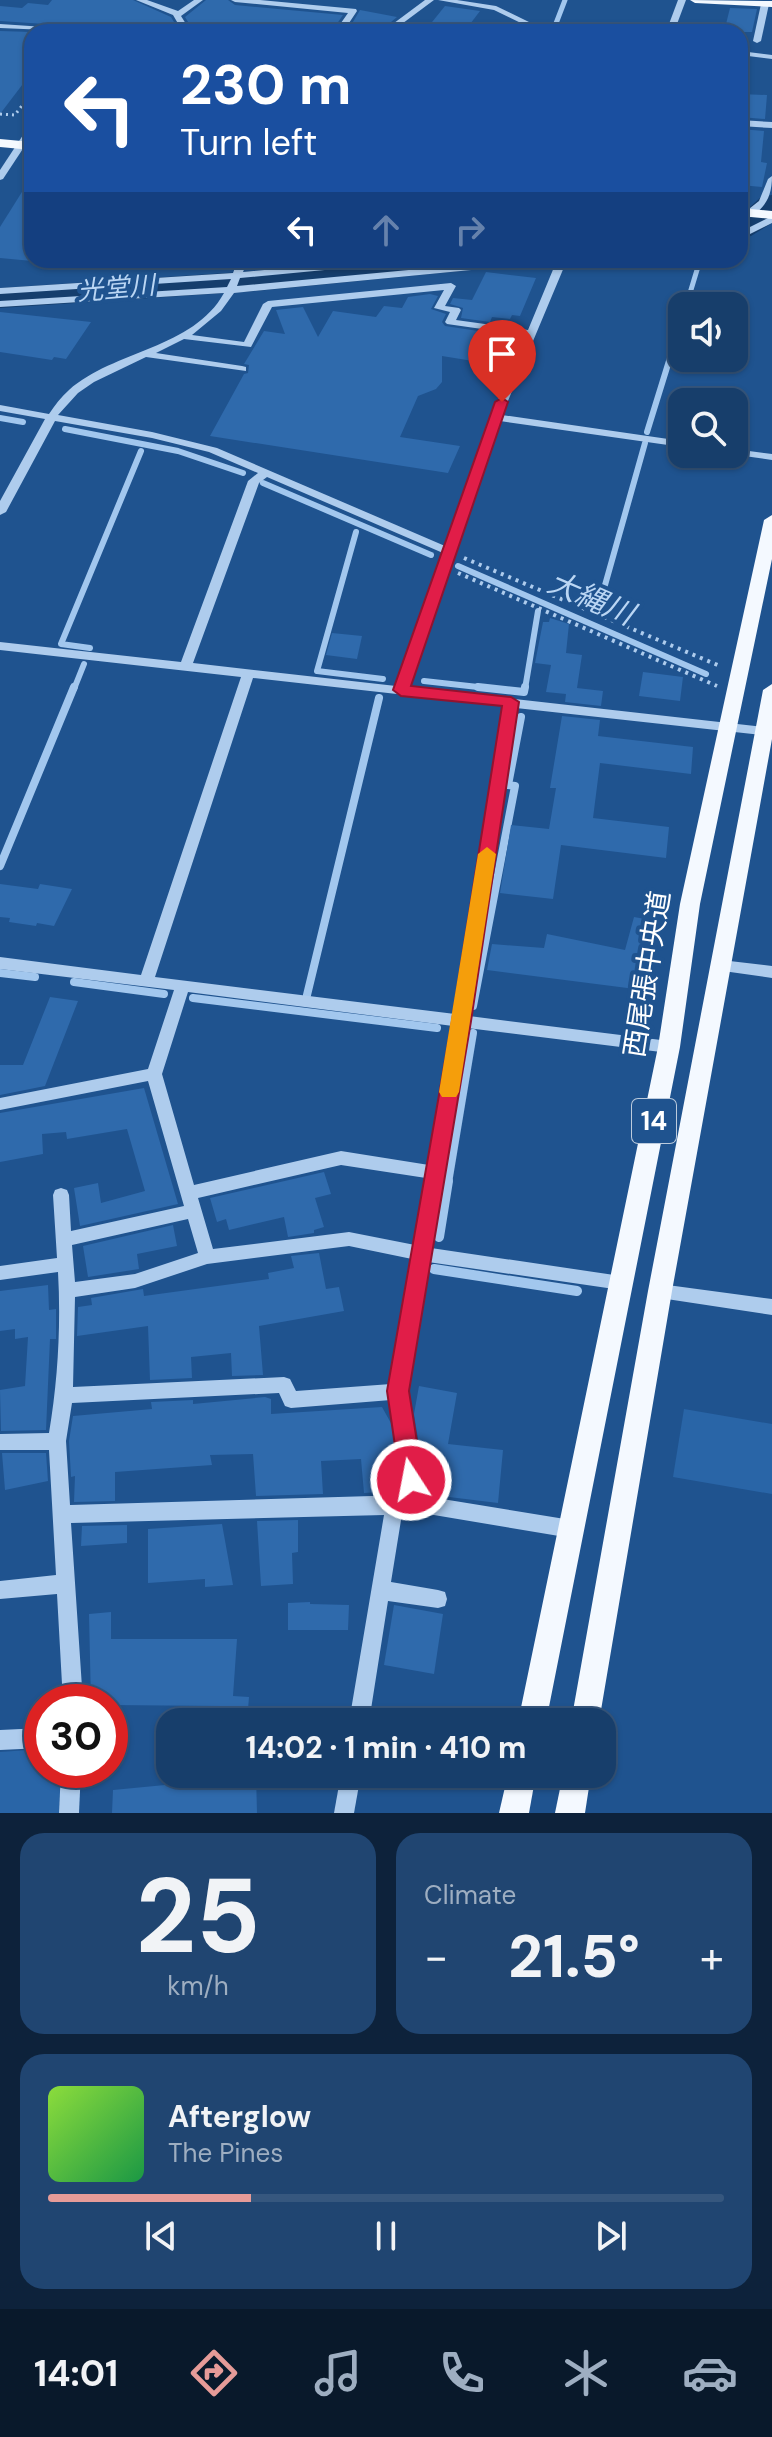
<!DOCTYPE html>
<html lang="en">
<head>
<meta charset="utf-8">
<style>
	body { margin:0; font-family:"DM Sans","Noto Sans JP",sans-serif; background:#204571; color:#f1f3f6; height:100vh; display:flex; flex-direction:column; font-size:30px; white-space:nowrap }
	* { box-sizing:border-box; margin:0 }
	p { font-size:26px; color:#9eaec1 }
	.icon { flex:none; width:44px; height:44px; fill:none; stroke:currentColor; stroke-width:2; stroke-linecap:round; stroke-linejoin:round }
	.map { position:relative; height:1813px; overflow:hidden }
	.side { display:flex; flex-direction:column; gap:20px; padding:20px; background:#0d223b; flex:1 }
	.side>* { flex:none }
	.banner { position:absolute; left:24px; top:24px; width:724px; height:244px; border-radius:24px; box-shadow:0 2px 6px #0004,0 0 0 2px #36577e; background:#1a4fa0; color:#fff; overflow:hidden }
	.tools { position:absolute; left:668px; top:292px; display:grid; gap:16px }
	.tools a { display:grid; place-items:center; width:80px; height:80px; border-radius:16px; background:#173e6b; box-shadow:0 2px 6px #0004,0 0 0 2px #36577e; font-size:40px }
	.speed { position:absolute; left:24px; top:1684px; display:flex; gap:16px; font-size:40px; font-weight:700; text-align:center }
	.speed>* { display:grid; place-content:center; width:104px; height:104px; border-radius:50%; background:#173e6b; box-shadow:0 2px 6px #0004,0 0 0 2px #36577e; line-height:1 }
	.speed .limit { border:12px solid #d22; background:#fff; color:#111 }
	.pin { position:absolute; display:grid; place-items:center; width:68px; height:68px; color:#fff; margin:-82px -34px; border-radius:50% 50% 50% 0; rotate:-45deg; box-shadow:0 0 8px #0007 }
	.pin .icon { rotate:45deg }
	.me { position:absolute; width:88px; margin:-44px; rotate:349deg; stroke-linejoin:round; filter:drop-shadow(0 0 6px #0008) }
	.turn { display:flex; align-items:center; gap:28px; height:168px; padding:0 24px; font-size:36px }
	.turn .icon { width:104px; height:104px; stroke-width:2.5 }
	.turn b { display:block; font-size:56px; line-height:68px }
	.lanes { display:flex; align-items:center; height:76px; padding:0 24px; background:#0003; justify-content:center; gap:40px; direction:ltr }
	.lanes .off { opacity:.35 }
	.big { font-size:60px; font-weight:800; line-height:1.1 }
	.side .tile { flex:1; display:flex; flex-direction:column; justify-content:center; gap:12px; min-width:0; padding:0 28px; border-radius:24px; background:#204571 }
	.side .dial { align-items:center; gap:0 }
	.dial b { font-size:104px; line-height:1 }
	.song { display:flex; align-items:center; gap:24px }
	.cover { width:96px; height:96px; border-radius:12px; background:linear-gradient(135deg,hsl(90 70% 55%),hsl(140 70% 35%)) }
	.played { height:8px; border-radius:4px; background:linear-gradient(90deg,#e69b98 30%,#36577e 30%) }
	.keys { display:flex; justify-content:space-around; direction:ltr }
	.heat { display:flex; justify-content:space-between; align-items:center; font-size:44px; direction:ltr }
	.side .tiles { flex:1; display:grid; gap:20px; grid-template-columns:1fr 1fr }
	.tile:last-child { grid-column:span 2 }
	.trip { position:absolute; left:156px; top:1708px; width:460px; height:80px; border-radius:24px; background:#173e6b; box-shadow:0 2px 6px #0004,0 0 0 2px #36577e; font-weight:800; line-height:80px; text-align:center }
	.menu { display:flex; height:128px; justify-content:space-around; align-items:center; background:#09192b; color:#9eaec1 }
	.menu .icon { width:56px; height:56px }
	.menu .current { color:#e69b98 }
	.menu b { font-size:36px; color:#f1f3f6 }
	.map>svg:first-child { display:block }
	.green { fill:#2965a7 }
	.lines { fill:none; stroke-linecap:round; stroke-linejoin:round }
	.stream-far3 { stroke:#a2c7ee; stroke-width:5 }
	.stream-far2 { stroke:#a2c7ee; stroke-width:6 }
	.stream-far1 { stroke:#a2c7ee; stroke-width:8 }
	.stream { stroke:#a2c7ee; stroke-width:10 }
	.river { fill:#153e6d; fill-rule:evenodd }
	.building { fill:#2f6aac }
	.path-far1 { stroke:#aecced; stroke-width:3; stroke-dasharray:2 4; stroke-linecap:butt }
	.path { stroke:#aecced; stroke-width:4; stroke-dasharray:3 5; stroke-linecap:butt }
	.minor { fill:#aecced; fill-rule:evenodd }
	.major { fill:#f4f9ff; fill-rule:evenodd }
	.route { fill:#e11d48; stroke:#92132f; stroke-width:2 }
	.slow { fill:#f59e0b }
	.labels { text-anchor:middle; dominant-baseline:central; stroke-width:8; stroke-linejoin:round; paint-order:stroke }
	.far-water-label { font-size:26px; font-style:italic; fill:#bad6f4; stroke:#1f538f }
	.shield { fill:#1f538f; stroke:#bccbdd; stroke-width:2 }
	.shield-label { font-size:26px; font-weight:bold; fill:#fff }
	.street-label { font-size:28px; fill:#fff; stroke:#1f538f }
	.water-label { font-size:30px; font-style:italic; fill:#bad6f4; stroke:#1f538f }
</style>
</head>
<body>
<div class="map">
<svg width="772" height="1813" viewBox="0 0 772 1813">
	<rect width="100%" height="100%" fill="#1f538f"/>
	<g class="green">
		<path d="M684 1409 772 1424V1494L673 1477Z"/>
		<path d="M42 1749V1770H61L59 1813H0V1752Z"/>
	</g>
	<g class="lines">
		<g class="stream-far3">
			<path d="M555 26 565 0"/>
			<path d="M687 303 700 260"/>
		</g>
		<g class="stream-far2">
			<path d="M686 306 688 301"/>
			<path d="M0 418 23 422"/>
			<path d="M65 429 178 451 243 473"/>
			<path d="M647 432 682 319"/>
			<path d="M263 483 431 555"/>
			<path d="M356 532 317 671 383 679"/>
			<path d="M458 566 706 674"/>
			<path d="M598 610 645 443"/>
			<path d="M90 648 61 644 141 451"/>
			<path d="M424 681 496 689"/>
			<path d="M74 689 84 664"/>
			<path d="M525 689 538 611"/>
		</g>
		<g class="stream-far1">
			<path d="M478 687 524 692 525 687"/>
			<path d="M0 866 74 687"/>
			<path d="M0 973 35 977"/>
			<path d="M74 982 164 994"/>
			<path d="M307 995 379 698"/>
			<path d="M193 998 437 1028"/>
			<path d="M473 1006 515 786 508 785 521 717"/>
			<path d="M448 1183 473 1033"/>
		</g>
		<g class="stream">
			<path d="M439 1237 448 1181"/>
			<path d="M434 1269 577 1291"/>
		</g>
		<g class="river">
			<path d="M772 195V223L751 236 740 238V216L761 197Z"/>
			<path d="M371 260H487L482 267 471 270 256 291 0 308V288L256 271Z"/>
		</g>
	</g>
	<g class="building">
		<path d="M52 0H133L171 17 180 32H97L90 27 0 21V6L22 8 28 3 48 5Z"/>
		<path d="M206 0H228L235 5 343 15 334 28 302 23 299 30 270 28 267 32 193 30 185 17Z"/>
		<path d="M445 6 480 11 464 32H424Z"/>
		<path d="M730 8 757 9 752 32H724Z"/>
		<path d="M360 10 397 17 379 32 358 31 350 27Z"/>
		<path d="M0 31 32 32V72L0 114Z"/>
		<path d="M740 94 767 95 765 119 740 117Z"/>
		<path d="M740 129 764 131 761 162 767 163 762 187 740 185Z"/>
		<path d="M32 176V261L0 258V227Z"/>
		<path d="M486 272 536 278 520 316 512 315 510 319 492 317 490 322 461 318 463 308 450 304 453 298 472 300Z"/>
		<path d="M430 294 438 296 431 309 446 314 442 322 445 326 485 332 473 361 442 356V382L436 389 418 396 400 437 460 446 448 473 210 436 244 374 248 373 249 365 244 364 264 331 285 334 276 310 303 307 318 337 333 311 376 317 384 306 402 308 408 297Z"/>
		<path d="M0 312 91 322 66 359 54 357 52 360 0 352Z"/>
		<path d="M550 618 569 624 566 653 582 655 577 688 603 691 601 706 565 702 566 694 546 692 551 665 535 663 543 622H549Z"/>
		<path d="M332 633 362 636 357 659 326 655Z"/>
		<path d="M643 672 683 677 680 701 639 696Z"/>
		<path d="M562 716 600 720 598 736 693 747 691 774 600 763 593 818 669 827 666 858 561 845 553 899 500 893 511 825 549 829 556 788H550Z"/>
		<path d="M0 884 38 889 40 884 72 889 54 926 37 923 36 926 9 922 10 918 0 917Z"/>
		<path d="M634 917 656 921 643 990 487 970 492 944 544 948 547 934 625 950Z"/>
		<path d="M50 997 78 1001 45 1086 0 1095V1065H23Z"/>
		<path d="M144 1088 178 1204 80 1226 74 1188 98 1183 101 1203 145 1191 127 1129 67 1139 66 1132 42 1134 43 1154 0 1162V1113Z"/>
		<path d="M324 1172 331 1194 315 1198 324 1227 314 1230V1233L288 1237 284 1217 229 1230 226 1219 217 1222 210 1198Z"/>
		<path d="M173 1225 177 1246 137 1254 139 1269 88 1277 83 1246Z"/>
		<path d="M319 1253 326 1289 339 1287 344 1311 259 1326 263 1375 232 1376 231 1353 191 1357 192 1378 150 1380 148 1326 77 1336 78 1307 92 1305 91 1298 143 1289 144 1296 269 1279 268 1273 294 1268 291 1256Z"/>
		<path d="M48 1285 49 1310 56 1309V1339H50L46 1430 1 1431 0 1390 25 1386 28 1337 15 1339V1329L0 1331V1291Z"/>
		<path d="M419 1386 457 1393 448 1444 503 1450 498 1503 441 1496 443 1481 425 1482 414 1414Z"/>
		<path d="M265 1397 271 1399V1414L382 1407 392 1425 401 1485H397L396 1491 364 1493 361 1459 321 1461 323 1494 256 1496 253 1454 210 1455 212 1465 115 1472V1501L74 1502 75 1476 71 1477 69 1441 73 1416 152 1409 151 1402 193 1400V1404Z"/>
		<path d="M2 1453H46L48 1481 5 1490Z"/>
		<path d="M298 1520V1552L292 1553 293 1584 261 1586 257 1521Z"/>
		<path d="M222 1524 233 1585 205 1587V1579L148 1583V1529Z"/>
		<path d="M127 1525V1543L81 1546 82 1526Z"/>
		<path d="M310 1602V1604L349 1605 348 1630H288V1603Z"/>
		<path d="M394 1605 443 1614 434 1674 384 1665Z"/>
		<path d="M111 1612V1639H237L233 1696 249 1697 247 1722H218L220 1706 110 1705V1702H91L89 1614Z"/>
		<path d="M165 1774H256L257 1813H112L113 1790 165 1785Z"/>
	</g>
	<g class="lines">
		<path class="path-far1" d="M0 114 15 115 32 92"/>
		<g class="path">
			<path d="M464 558 720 666"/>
			<path d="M458 573 717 686"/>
		</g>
		<g class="minor">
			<path d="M136 0H147L178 11 194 0H203L181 16 191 32H183L173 15Z"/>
			<path d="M231 0H260L356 9 357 11 345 29 355 32 336 30 348 13 235 2Z"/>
			<path d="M425 0H434L391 32H382Z"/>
			<path d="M438 0H457L496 6 529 22 568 32H553L527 26 494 10Z"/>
			<path d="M678 0H686L674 32H666Z"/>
			<path d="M765 2 769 4 761 41 757 43 753 41 761 4Z"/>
			<path d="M0 24 90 30 94 32 0 28Z"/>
			<path d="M740 51 772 55V59L740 55Z"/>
			<path d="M740 120 772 122V128L740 126Z"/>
			<path d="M32 125V135L3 179 0 180V170L29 126Z"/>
			<path d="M772 176C772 201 762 212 740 223V216L759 201 768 179Z"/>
			<path d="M772 216V223L740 239V232Z"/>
			<path d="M238 260H248L243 272 368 260H403L398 263 240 278 237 286 514 260H549L544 263 234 293 221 311 192 335 244 342 263 304 268 301 451 283 456 286 445 306 459 308 461 310 456 320 528 330 557 260H567L502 415 682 441V447L500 421 408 687 772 728V736L516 708 469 1016 669 1041 674 1043 676 1047 674 1051 669 1053 467 1028 431 1248 621 1276 627 1278 629 1283 627 1288 621 1290 428 1262 407 1391 424 1496 571 1520 577 1523 580 1529 577 1535 571 1538 416 1512 402 1514 391 1582 438 1590 445 1592 447 1599 445 1606 438 1608 388 1601 369 1722H349L384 1515 71 1523 83 1702H63L57 1594 0 1599V1581L56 1575 49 1450H0V1434L49 1433C58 1380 61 1325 58 1272L0 1280V1266L57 1258 53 1195 55 1190 61 1188 67 1190 69 1195 71 1231 184 1206 148 1081 0 1110V1098L148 1069 174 990 0 969V957L141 975 241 677 0 650V642L181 662 248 481 258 473 209 452 152 438 55 421 6 512 0 515V501L45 419 0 411V405L49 414C55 405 61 397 69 390 114 350 193 349 224 293L0 307V301L227 287 231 279 0 294V288L233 273ZM444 290 434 308 450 312 445 322 447 324 525 335 491 417 445 546 217 448 152 432 58 415 78 393 94 382 146 357 246 371V367L242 366 156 353 184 339 251 347 272 307ZM267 477 443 553 396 686 193 663 259 483ZM253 678 504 706 455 1014 155 977ZM188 992 453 1026 429 1165 341 1151 194 1185 162 1074ZM341 1165 426 1178 415 1245 349 1232 213 1249 198 1198ZM188 1219 198 1253 135 1274 75 1282 72 1245ZM349 1246 412 1259 391 1384 296 1391 290 1379 284 1377 73 1387 75 1297 135 1288 207 1264ZM279 1393 285 1406 291 1408 391 1400 406 1496 394 1498 372 1496 70 1505 66 1441 72 1403Z"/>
			<path d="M734 449 772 454V460L730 454H734Z"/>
			<path d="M721 960 772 966V978L716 970 714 966 716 962Z"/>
			<path d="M660 1284 772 1299V1315L660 1298 654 1296 652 1291 654 1286Z"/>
			<path d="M42 1728V1748L0 1750V1730Z"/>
			<path d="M61 1770H81L79 1813H59Z"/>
			<path d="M341 1774H361L354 1813H334Z"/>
		</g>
		<g class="major">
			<path d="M690 0 772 1V7L695 3Z"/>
			<path d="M0 139 32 142V150L0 147Z"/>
			<path d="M740 208 772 211V219L740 216Z"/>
			<path d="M772 515V559L700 904 680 1047 546 1722H518L658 1047 680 904 764 520Z"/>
			<path d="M772 684V739L672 1291 599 1722H571L648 1291 763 690Z"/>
			<path d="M508 1774H536L529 1813H499Z"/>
			<path d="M563 1774H591L585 1813H555Z"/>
		</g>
	</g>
	<path class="route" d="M502 398 508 402 411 686 511 697 519 702 471 1021 409 1391 423 1480 420 1488 411 1491 403 1488 400 1480 387 1391 452 1021 502 706 401 696 393 690 495 402Z"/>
	<path class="slow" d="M487 847 496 854 459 1092 456 1097H442L439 1092 478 854Z"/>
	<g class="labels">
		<g class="far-water-label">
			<text transform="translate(116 288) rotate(-5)">光堂川</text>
		</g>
		<rect class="shield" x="632" y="1099" width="44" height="44" rx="6"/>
		<g class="shield-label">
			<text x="654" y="1121">14</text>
		</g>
		<g class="street-label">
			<text transform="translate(647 974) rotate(-81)">西尾張中央道</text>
		</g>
		<g class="water-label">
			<text transform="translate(591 598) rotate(23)">大縄川</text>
		</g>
	</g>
</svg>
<div class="tools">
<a><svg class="icon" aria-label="sound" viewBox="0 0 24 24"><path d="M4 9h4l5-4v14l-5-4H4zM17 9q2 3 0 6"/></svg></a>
<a><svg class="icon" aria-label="search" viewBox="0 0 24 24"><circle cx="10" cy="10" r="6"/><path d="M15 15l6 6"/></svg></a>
</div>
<div class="speed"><div class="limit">30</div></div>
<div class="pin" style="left:502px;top:402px;background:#d93025"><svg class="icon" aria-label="arrive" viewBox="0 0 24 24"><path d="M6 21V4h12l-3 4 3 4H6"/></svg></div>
<svg class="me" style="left:411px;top:1480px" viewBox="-20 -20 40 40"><circle r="17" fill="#e11d48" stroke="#fff" stroke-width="3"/><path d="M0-11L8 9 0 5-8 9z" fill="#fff"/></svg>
<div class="trip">14:02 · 1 min · 410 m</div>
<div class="banner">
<div class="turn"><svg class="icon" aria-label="left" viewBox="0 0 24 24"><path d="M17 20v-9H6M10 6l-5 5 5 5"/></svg><div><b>230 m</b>Turn left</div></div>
<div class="lanes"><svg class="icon" aria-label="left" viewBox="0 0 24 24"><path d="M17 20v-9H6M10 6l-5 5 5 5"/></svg><svg class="icon off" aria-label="ahead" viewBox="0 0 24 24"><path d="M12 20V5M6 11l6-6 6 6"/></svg><svg class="icon off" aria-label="right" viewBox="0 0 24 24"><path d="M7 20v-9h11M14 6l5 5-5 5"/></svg></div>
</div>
</div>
<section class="side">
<div class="tiles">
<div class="tile dial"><b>25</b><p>km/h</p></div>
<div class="tile"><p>Climate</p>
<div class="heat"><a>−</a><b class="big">21.5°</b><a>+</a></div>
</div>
<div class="tile">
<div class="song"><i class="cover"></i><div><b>Afterglow</b><p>The Pines</p></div></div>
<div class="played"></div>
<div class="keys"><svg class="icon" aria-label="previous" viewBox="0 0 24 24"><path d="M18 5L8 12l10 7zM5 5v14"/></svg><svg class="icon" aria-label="pause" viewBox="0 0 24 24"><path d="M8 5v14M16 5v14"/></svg><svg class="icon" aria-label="next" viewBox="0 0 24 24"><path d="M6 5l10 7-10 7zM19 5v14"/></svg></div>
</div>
</div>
</section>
<nav class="menu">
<b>14:01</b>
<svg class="icon current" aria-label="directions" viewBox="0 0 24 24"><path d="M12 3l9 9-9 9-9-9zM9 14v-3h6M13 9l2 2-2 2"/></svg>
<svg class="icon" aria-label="music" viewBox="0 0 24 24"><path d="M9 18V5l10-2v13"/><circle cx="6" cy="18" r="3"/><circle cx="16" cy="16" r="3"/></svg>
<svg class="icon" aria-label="phone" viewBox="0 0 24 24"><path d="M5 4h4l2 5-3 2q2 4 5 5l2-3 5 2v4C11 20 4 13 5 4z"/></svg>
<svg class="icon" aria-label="climate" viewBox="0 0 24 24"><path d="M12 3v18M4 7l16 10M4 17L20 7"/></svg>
<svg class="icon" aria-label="car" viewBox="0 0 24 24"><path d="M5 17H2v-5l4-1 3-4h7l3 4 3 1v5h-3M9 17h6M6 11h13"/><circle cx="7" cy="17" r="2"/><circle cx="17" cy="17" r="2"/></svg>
</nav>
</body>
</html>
